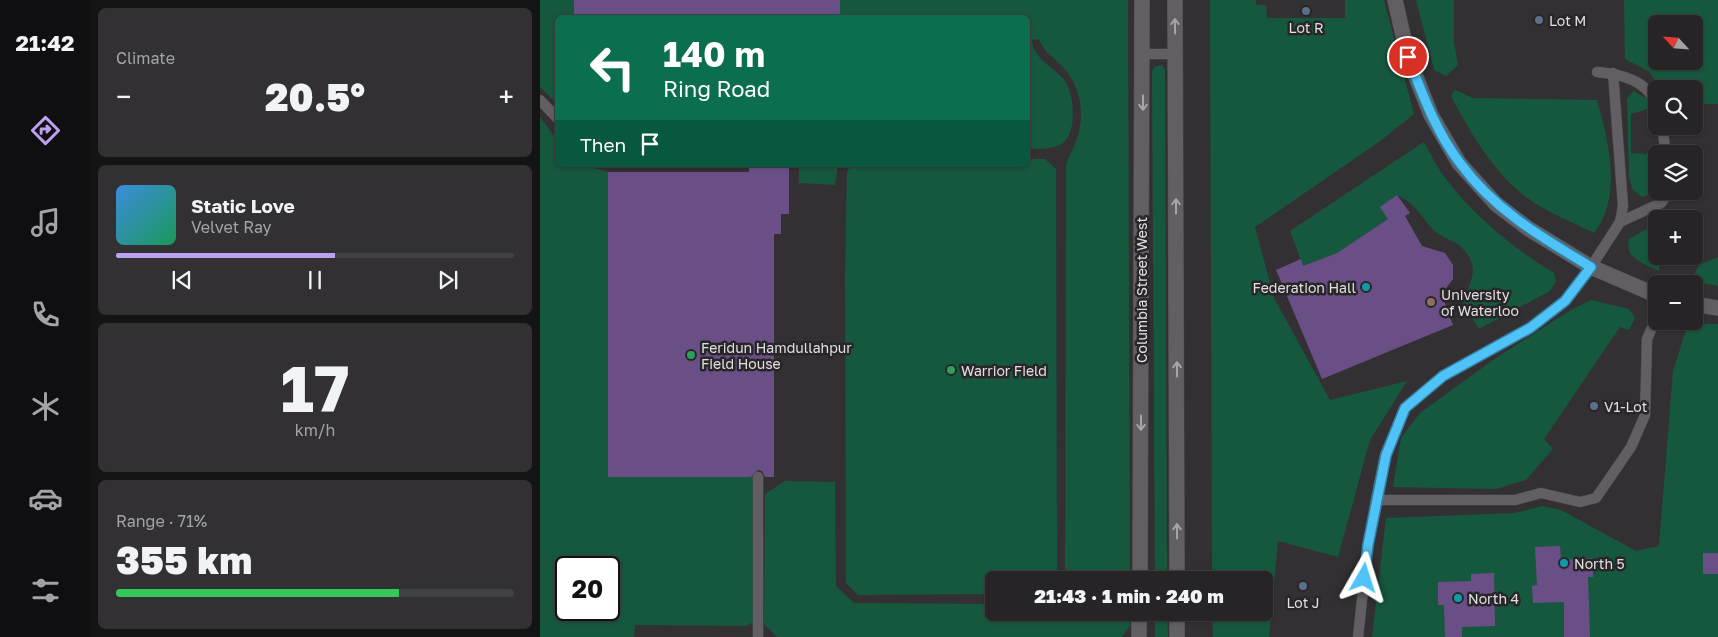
<!DOCTYPE html>
<html lang="en">
<head>
<meta charset="utf-8">
<style>
	body { margin:0; font-family:"Golos Text",sans-serif; background:#323033; color:#f1f3f6; height:100vh; display:flex; flex-direction:column; font-size:19px; white-space:nowrap }
	* { box-sizing:border-box; margin:0 }
	p { font-size:16px; color:#a4a4a7 }
	.icon { flex:none; width:28px; height:28px; fill:none; stroke:currentColor; stroke-width:2; stroke-linecap:round; stroke-linejoin:round }
	.map { position:relative; flex:1; overflow:hidden }
	.side { display:flex; flex-direction:column; gap:8px; padding:8px; background:#151415; width:450px }
	.side>* { flex:none }
	.top-card { position:absolute; left:15px; top:15px; width:475px; height:152px; border-radius:8px; box-shadow:0 1px 4px #0004,0 0 0 1px #424144; background:#0b6e4f; color:#fff; overflow:hidden }
	.needle { width:32px; rotate:296deg }
	.fabs { position:absolute; left:1108px; top:15px; display:grid; gap:10px }
	.fabs a { display:grid; place-items:center; width:55px; height:55px; border-radius:8px; background:#262427; box-shadow:0 1px 4px #0004,0 0 0 1px #424144; font-size:25px }
	.speed { position:absolute; left:15px; top:556px; display:flex; gap:10px; font-size:25px; font-weight:700; text-align:center }
	.speed>* { display:grid; place-content:center; width:65px; height:65px; border-radius:50%; background:#262427; box-shadow:0 1px 4px #0004,0 0 0 1px #424144; line-height:1 }
	.speed .limit { border:2px solid #111; border-radius:8px; background:#fff; color:#111 }
	.pin { position:absolute; display:grid; place-items:center; width:42px; height:42px; color:#fff; margin:-21px; border:2px solid #fff; border-radius:50%; box-shadow:0 1px 5px #0007 }
	.me { position:absolute; width:55px; margin:-28px; rotate:6deg; stroke-linejoin:round; filter:drop-shadow(0 0 4px #0008) }
	.turn { display:flex; align-items:center; gap:18px; height:105px; padding:0 25px; font-size:22px }
	.turn .icon { width:65px; height:65px; stroke-width:2.5 }
	.turn b { display:block; font-size:35px; line-height:42px }
	.then { display:flex; align-items:center; height:48px; padding:0 25px; background:#0003; gap:10px; font-size:19px }
	.big { font-size:38px; font-weight:800; line-height:1.1 }
	.side .card { flex:1; display:flex; flex-direction:column; justify-content:center; gap:8px; min-width:0; padding:0 18px; border-radius:8px; background:#323033 }
	.side .dial { align-items:center; gap:0 }
	.dial b { font-size:65px; line-height:1 }
	.song { display:flex; align-items:center; gap:15px }
	.cover { width:60px; height:60px; border-radius:8px; background:linear-gradient(135deg,hsl(210 70% 55%),hsl(150 70% 35%)) }
	.played { height:5px; border-radius:2px; background:linear-gradient(90deg,#bca0f2 55%,#424144 55%) }
	.keys { display:flex; justify-content:space-around; direction:ltr }
	.heat { display:flex; justify-content:space-between; align-items:center; font-size:28px; direction:ltr }
	.charge { height:8px; border-radius:4px; background:linear-gradient(90deg,#34c759 71%,#424144 0) }
	.trip { position:absolute; left:445px; top:571px; width:288px; height:50px; border-radius:8px; background:#262427; box-shadow:0 1px 4px #0004,0 0 0 1px #424144; font-weight:800; line-height:50px; text-align:center }
	main { display:flex; flex:1; min-height:0 }
	.tabs { display:flex; flex-direction:column; width:90px; justify-content:space-around; align-items:center; background:#0f0e10; color:#a4a4a7 }
	.tabs .icon { width:35px; height:35px }
	.tabs .current { color:#bca0f2 }
	.tabs b { font-size:22px; color:#f1f3f6 }
	.map>svg:first-child { display:block }
	.green { fill:#16583e; fill-rule:evenodd }
	.building { fill:#6a4f87 }
	.lines { fill:none; stroke-linecap:round; stroke-linejoin:round }
	.lane-casing { stroke:#4e4c4f; stroke-width:11 }
	.street-casing { stroke:#4e4c4f; stroke-width:16 }
	.secondary-casing { stroke:#4e4c4f; stroke-width:16 }
	.lane { stroke:#625e63; stroke-width:10 }
	.street { stroke:#625e63; stroke-width:15 }
	.secondary { stroke:#625e63; stroke-width:15 }
	.oneway { stroke:#a8a5a9 }
	.route-casing { stroke:#337fa1; stroke-width:12 }
	.route { stroke:#4fc3f7; stroke-width:9 }
	.service-dot { fill:#5c6f8a; stroke:#29262a; stroke-width:2 }
	.culture-dot { fill:#0f9aa8; stroke:#29262a; stroke-width:2 }
	.education-dot { fill:#8d6e63; stroke:#29262a; stroke-width:2 }
	.leisure-dot { fill:#2e9e5b; stroke:#29262a; stroke-width:2 }
	.labels { text-anchor:middle; dominant-baseline:central; stroke-width:5; stroke-linejoin:round; paint-order:stroke }
	.poi-label { font-size:14px; fill:#e1dfe2; stroke:#29262a; text-anchor:start }
	.street-label { font-size:14px; fill:#e1dfe2; stroke:#29262a }
</style>
</head>
<body>
<main>
<nav class="tabs">
<b>21:42</b>
<svg class="icon current" aria-label="directions" viewBox="0 0 24 24"><path d="M12 3l9 9-9 9-9-9zM9 14v-3h6M13 9l2 2-2 2"/></svg>
<svg class="icon" aria-label="music" viewBox="0 0 24 24"><path d="M9 18V5l10-2v13"/><circle cx="6" cy="18" r="3"/><circle cx="16" cy="16" r="3"/></svg>
<svg class="icon" aria-label="phone" viewBox="0 0 24 24"><path d="M5 4h4l2 5-3 2q2 4 5 5l2-3 5 2v4C11 20 4 13 5 4z"/></svg>
<svg class="icon" aria-label="climate" viewBox="0 0 24 24"><path d="M12 3v18M4 7l16 10M4 17L20 7"/></svg>
<svg class="icon" aria-label="car" viewBox="0 0 24 24"><path d="M5 17H2v-5l4-1 3-4h7l3 4 3 1v5h-3M9 17h6M6 11h13"/><circle cx="7" cy="17" r="2"/><circle cx="17" cy="17" r="2"/></svg>
<svg class="icon" aria-label="filters" viewBox="0 0 24 24"><path d="M4 7h16M4 17h16"/><circle cx="9" cy="7" r="2"/><circle cx="15" cy="17" r="2"/></svg>
</nav>
<section class="side">
<div class="card"><p>Climate</p>
<div class="heat"><a>−</a><b class="big">20.5°</b><a>+</a></div>
</div>
<div class="card">
<div class="song"><i class="cover"></i><div><b>Static Love</b><p>Velvet Ray</p></div></div>
<div class="played"></div>
<div class="keys"><svg class="icon" aria-label="previous" viewBox="0 0 24 24"><path d="M18 5L8 12l10 7zM5 5v14"/></svg><svg class="icon" aria-label="pause" viewBox="0 0 24 24"><path d="M8 5v14M16 5v14"/></svg><svg class="icon" aria-label="next" viewBox="0 0 24 24"><path d="M6 5l10 7-10 7zM19 5v14"/></svg></div>
</div>
<div class="card dial"><b>17</b><p>km/h</p></div>
<div class="card"><p>Range · 71%</p><b class="big">355 km</b><div class="charge"></div></div>
</section>
<div class="map">
<svg width="1178" height="637" viewBox="0 0 1178 637">
	<rect width="100%" height="100%" fill="#333034"/>
	<g class="green">
		<path d="M0 0H34V17L18 18 17 104 0 87Z"/>
		<path d="M235 0H588L590 580H525L526 166C528 157 533 150 536 141 546 117 541 87 524 68 515 58 504 53 499 39L492 40C494 61 514 66 525 81 534 95 537 128 525 141 517 150 498 149 488 149V18H235ZM300 12 299 16H256Z"/>
		<path d="M670 0H716V5H726L727 18H805V0H844L874 114 839 142 715 227 734 298 790 400 867 381 830 440 798 557 738 541 729 637H673L672 613 724 612V580H672Z"/>
		<path d="M876 0H914V42L918 65 906 76 894 70Z"/>
		<path d="M1084 0H1178V104H1154V89H1123L1108 71 1085 59ZM1116 24H1154V61H1116Z"/>
		<path d="M622 65 625 70 627 580H615L612 72 614 67Z"/>
		<path d="M915 90 933 98 1057 100C1068 140 1083 197 1054 233 1032 222 1006 212 986 197 953 172 930 132 911 96Z"/>
		<path d="M1094 91 1107 99 1108 109 1091 114V153L1107 154 1116 172 1115 193 1102 197 1093 190 1089 177 1087 98Z"/>
		<path d="M0 117 17 140 18 165H43L68 172V477H215L213 622 207 626 95 625 94 637H0ZM26 568H69V610H26Z"/>
		<path d="M884 142C891 154 897 168 906 179 936 218 973 248 1014 273L1016 281 1010 291 939 329 922 302C932 281 941 265 920 246 913 240 903 238 896 232 880 218 879 205 857 195L848 219 797 253 763 266 750 231Z"/>
		<path d="M488 159H505L516 169 517 580H454V594L318 595 306 583 305 278 307 171 312 165H488Z"/>
		<path d="M259 165H298L295 185 259 183Z"/>
		<path d="M1108 228 1116 232V256H1120L1119 271C1104 264 1084 258 1089 239Z"/>
		<path d="M1178 257V286L1157 282 1155 273 1159 265Z"/>
		<path d="M1051 300 1089 309 1095 318 1089 330 1080 327 1004 439 1013 449 986 480 956 489 853 487 861 438 880 413 953 360 1029 311Z"/>
		<path d="M1148 324H1178V637H832L846 518 975 513 1002 506 1021 510 1096 551 1119 546 1133 371Z"/>
		<path d="M245 481 295 482 296 586 314 603 454 604V612L590 613V626L582 637H237L224 624 225 494Z"/>
		<path d="M615 613H627L628 637H615Z"/>
	</g>
	<g class="building">
		<path d="M34 0H300V16L34 18Z"/>
		<path d="M209 165H249V214H241V234H234V477H225L222 471 218 470 211 477H68V172H209Z"/>
		<path d="M857 195 870 213 865 216 882 246 905 253 913 265V279L900 296 913 315 910 317 913 325 782 379 736 270 761 259 763 266 797 253 848 219 840 207Z"/>
		<path d="M1020 546 1021 560 1052 558 1053 577H1048L1050 637H1024V602L993 603 992 586 997 585 995 547Z"/>
		<rect x="1163" y="553" width="15" height="21"/>
		<path d="M954 573 955 626 922 627V637H905L904 605H898V582L931 581V574Z"/>
	</g>
	<g class="lines">
		<g class="lane-casing">
			<g id="lane">
				<path d="M603 54H636"/>
				<path d="M1057 72C1080 74 1108 80 1116 105"/>
				<path d="M1073 73 1083 206 1080 222"/>
				<path d="M0 100 18 119"/>
				<path d="M1122 126 1126 154"/>
				<path d="M218 477V637"/>
				<path d="M836 500H975L1001 493 1040 502 1056 498 1091 447 1105 415 1107 339 1116 319"/>
				<path d="M818 637 828 545 836 500 845 455 865 408 903 376 990 328 1025 301 1051 267 1080 222 1121 203 1130 191"/>
			</g>
		</g>
		<g class="street-casing">
			<g id="street">
				<path d="M855 0 868 57 891 115 919 163 956 204 989 229 1051 267 1116 295"/>
				<path d="M1154 304 1178 308"/>
			</g>
		</g>
		<g class="secondary-casing">
			<g id="secondary">
				<path d="M635 0 637 580"/>
				<path d="M600 580 602 0"/>
				<path d="M637 612V637"/>
				<path d="M599 637V612"/>
			</g>
		</g>
		<use href="#lane" class="lane"/>
		<use href="#street" class="street"/>
		<use href="#secondary" class="secondary"/>
	</g>
	<defs><path id="oneway-shaft" d="M-6 0H5M1.5-3L5.5 0L1.5 3" fill="none" stroke-width="1.6" stroke-linecap="round" stroke-linejoin="round" transform="scale(1.25)"/></defs>
	<g class="oneway">
		<use href="#oneway-shaft" transform="translate(635 26) rotate(-91)"/>
		<use href="#oneway-shaft" transform="translate(603 103) rotate(90)"/>
		<use href="#oneway-shaft" transform="translate(636 206) rotate(-90)"/>
		<use href="#oneway-shaft" transform="translate(637 369) rotate(-90)"/>
		<use href="#oneway-shaft" transform="translate(601 423) rotate(90)"/>
		<use href="#oneway-shaft" transform="translate(637 531) rotate(-90)"/>
	</g>
	<g class="lines">
		<g class="route-casing">
			<path id="route" d="M824 578 828 545 846 455 865 408 903 376 990 328 1025 301 1051 267C1003 238 954 210 920 163 896 132 882 93 868 57"/>
		</g>
		<use href="#route" class="route"/>
	</g>
	<g class="service-dot">
		<circle cx="766" cy="11" r="5"/>
		<circle cx="999" cy="20" r="5"/>
		<circle cx="1054" cy="406" r="5"/>
		<circle cx="763" cy="586" r="5"/>
	</g>
	<g class="culture-dot">
		<circle cx="826" cy="287" r="5"/>
		<circle cx="1024" cy="563" r="5"/>
		<circle cx="918" cy="598" r="5"/>
	</g>
	<circle class="education-dot" cx="891" cy="302" r="5"/>
	<g class="leisure-dot">
		<circle cx="151" cy="355" r="5"/>
		<circle cx="411" cy="370" r="5"/>
	</g>
	<g class="labels">
		<g class="poi-label">
			<text x="1009" y="20">Lot M</text>
			<text x="766" y="27" text-anchor="middle">Lot R</text>
			<text x="816" y="287" text-anchor="end">Federation Hall</text>
			<text x="901" y="294">University<tspan x="901" dy="16">of Waterloo</tspan></text>
			<text x="161" y="347">Feridun Hamdullahpur<tspan x="161" dy="16">Field House</tspan></text>
			<text x="421" y="370">Warrior Field</text>
			<text x="1064" y="406">V1-Lot</text>
			<text x="1034" y="563">North 5</text>
			<text x="928" y="598">North 4</text>
			<text x="763" y="602" text-anchor="middle">Lot J</text>
		</g>
		<g class="street-label">
			<text transform="translate(601 290) rotate(-90)">Columbia Street West</text>
		</g>
	</g>
</svg>
<div class="fabs">
<a><svg class="needle" viewBox="-14 -14 28 28"><path d="M0-13l5 13h-10z" fill="#e53935"/><path d="M0 13l5-13h-10z" fill="#a4a4a7"/></svg></a>
<a><svg class="icon" aria-label="search" viewBox="0 0 24 24"><circle cx="10" cy="10" r="6"/><path d="M15 15l6 6"/></svg></a>
<a><svg class="icon" aria-label="layers" viewBox="0 0 24 24"><path d="M12 4l9 5-9 5-9-5zM3 14l9 5 9-5"/></svg></a>
<a>+</a>
<a>−</a>
</div>
<div class="speed"><div class="limit">20</div></div>
<div class="pin" style="left:868px;top:57px;background:#d93025"><svg class="icon" aria-label="arrive" viewBox="0 0 24 24"><path d="M6 21V4h12l-3 4 3 4H6"/></svg></div>
<svg class="me" style="left:824px;top:578px" viewBox="-20 -20 40 40"><path d="M0-17L14 15 0 8-14 15z" fill="#4fc3f7" stroke="#fff" stroke-width="4"/></svg>
<div class="trip">21:43 · 1 min · 240 m</div>
<div class="top-card">
<div class="turn"><svg class="icon" aria-label="left" viewBox="0 0 24 24"><path d="M17 20v-9H6M10 6l-5 5 5 5"/></svg><div><b>140 m</b>Ring Road</div></div>
<div class="then">Then<svg class="icon" aria-label="arrive" viewBox="0 0 24 24"><path d="M6 21V4h12l-3 4 3 4H6"/></svg></div>
</div>
</div>
</main>
</body>
</html>
